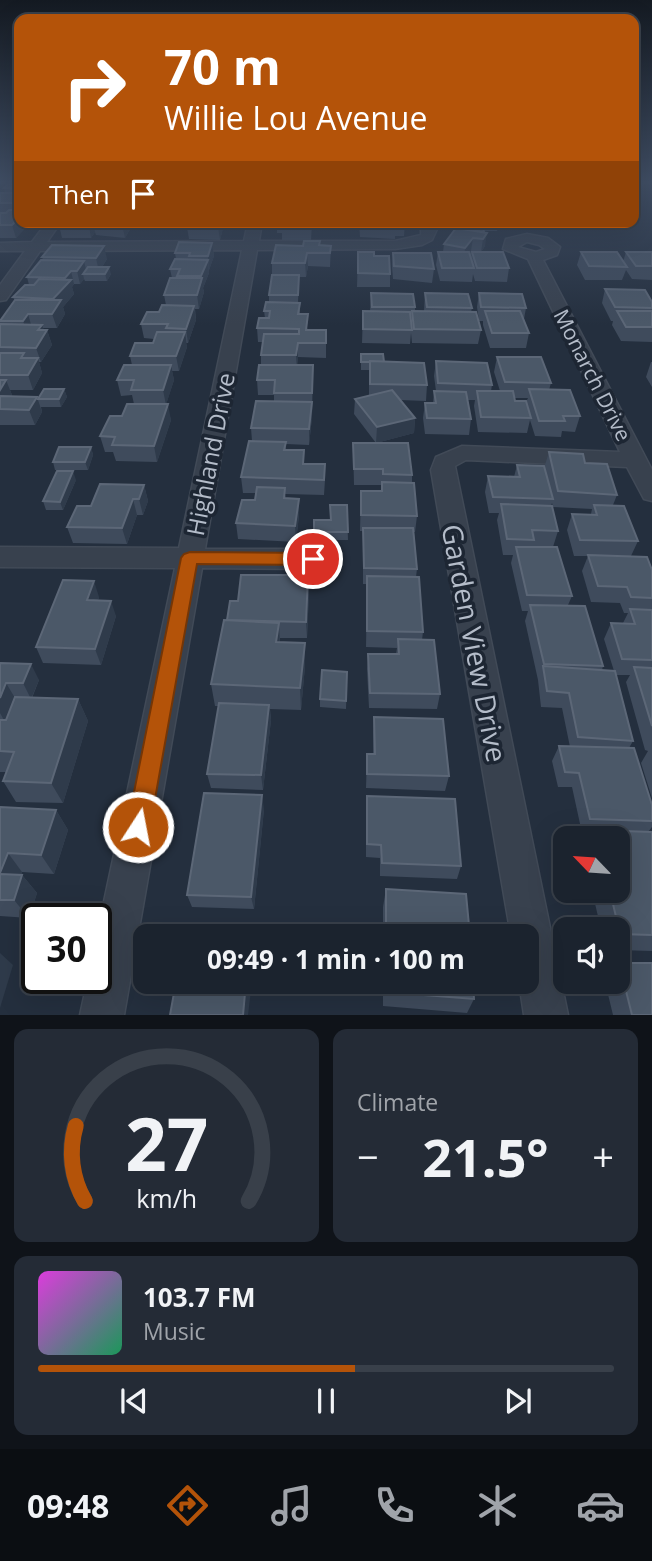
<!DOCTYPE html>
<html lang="en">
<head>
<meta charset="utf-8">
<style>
	body { margin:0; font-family:"Open Sans",sans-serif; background:#242b36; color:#f1f3f6; height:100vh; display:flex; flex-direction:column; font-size:26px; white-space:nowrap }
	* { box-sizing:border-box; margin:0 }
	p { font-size:23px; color:#a0a4aa }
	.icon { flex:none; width:38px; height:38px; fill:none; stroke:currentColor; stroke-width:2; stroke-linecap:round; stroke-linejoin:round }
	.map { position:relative; height:1015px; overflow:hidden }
	.side { display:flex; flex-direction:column; gap:14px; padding:14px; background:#0f1319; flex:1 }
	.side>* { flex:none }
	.hud { position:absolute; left:14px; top:14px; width:625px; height:214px; border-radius:14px; box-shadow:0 7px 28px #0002,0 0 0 2px #39404a; background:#b45309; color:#fff; overflow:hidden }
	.needle { width:46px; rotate:295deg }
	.fabs { position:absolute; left:553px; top:826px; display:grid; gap:14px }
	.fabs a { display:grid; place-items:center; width:77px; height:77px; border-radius:14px; background:#1b232e; box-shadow:0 7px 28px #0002,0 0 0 2px #39404a; font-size:35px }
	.speed { position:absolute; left:21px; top:903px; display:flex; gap:14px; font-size:35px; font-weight:700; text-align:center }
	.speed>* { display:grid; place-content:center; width:91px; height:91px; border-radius:50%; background:#1b232e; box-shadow:0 7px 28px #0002,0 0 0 2px #39404a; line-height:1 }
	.speed .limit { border:4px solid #111; border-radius:10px; background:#fff; color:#111 }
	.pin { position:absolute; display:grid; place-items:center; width:60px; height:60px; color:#fff; margin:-30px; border:4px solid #fff; border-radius:50%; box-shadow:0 2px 7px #0007 }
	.me { position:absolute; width:77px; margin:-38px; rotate:11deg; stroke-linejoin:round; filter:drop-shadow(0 0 5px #0008) }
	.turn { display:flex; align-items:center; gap:24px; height:147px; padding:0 35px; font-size:32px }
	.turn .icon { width:91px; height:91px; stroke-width:2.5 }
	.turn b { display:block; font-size:49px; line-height:60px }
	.then { display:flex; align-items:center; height:66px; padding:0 35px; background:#0003; gap:14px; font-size:26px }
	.big { font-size:52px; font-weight:700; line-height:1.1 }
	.side .tile { flex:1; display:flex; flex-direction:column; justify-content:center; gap:10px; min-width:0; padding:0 24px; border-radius:14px; background:#242b36 }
	.side .dial { align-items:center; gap:0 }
	.dial svg { height:182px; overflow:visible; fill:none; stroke:#39404a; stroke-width:7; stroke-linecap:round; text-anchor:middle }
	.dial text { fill:#f1f3f6; stroke:none }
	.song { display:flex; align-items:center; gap:21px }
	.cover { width:84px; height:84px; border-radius:10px; background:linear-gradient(135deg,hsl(300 70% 55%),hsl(150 70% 35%)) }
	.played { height:7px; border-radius:4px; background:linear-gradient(90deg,#b45309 55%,#39404a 55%) }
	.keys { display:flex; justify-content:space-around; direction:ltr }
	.heat { display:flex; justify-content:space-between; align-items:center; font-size:38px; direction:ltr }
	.side .tiles { flex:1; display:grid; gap:14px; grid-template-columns:1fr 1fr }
	.tile:last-child { grid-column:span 2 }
	.trip { position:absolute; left:133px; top:924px; width:406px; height:70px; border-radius:14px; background:#1b232e; box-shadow:0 7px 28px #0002,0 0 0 2px #39404a; font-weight:700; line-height:70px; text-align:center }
	.tabs { display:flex; height:112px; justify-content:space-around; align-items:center; background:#0b0e12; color:#a0a4aa }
	.tabs .icon { width:49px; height:49px }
	.tabs .current { color:#b45309 }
	.tabs b { font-size:32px; color:#f1f3f6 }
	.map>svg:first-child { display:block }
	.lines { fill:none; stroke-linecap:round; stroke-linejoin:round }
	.street-casing { stroke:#414a57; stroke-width:3 }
	.street { fill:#38414e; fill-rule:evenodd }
	.wall { fill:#3f4b5c; fill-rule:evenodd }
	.shaded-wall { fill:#2f3b4b }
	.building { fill:#4b5868; stroke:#5c6777; stroke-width:2 }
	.route { fill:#b45309; stroke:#753606; stroke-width:2 }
	.labels { text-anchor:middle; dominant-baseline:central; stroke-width:7; stroke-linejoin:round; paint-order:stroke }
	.far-street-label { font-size:21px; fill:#b4bcc9; stroke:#1d2633 }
	.street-label { font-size:24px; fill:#b4bcc9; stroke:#1d2633 }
	.near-street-label { font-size:28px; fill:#b4bcc9; stroke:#1d2633 }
</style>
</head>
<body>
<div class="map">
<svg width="652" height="1015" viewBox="0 0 652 1015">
	<rect width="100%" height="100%" fill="#242f3e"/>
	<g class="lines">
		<g class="street-casing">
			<g id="street">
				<path d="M47 222H61L47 242 244 241 248 222H262L259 241H395L421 235V222H435L437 229 432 240 422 245 395 249 257 250 205 549H313L322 552 326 559 322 566 313 569 202 568 124 1015H80L88 978H96V939L175 568 0 567V547L179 548 242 250 40 251 6 300 0 301V285L25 251H0V243L32 242Z"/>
				<path d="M527 234 548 238 560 247 557 255 543 260 652 470V501L644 499 627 467 466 460 455 466 568 1015H524L519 982H527V936H511L431 470 436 457 462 446 620 452 528 259 503 249 506 239ZM527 242 539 245 545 249 536 252 518 247Z"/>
			</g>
		</g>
		<use href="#street" class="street"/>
	</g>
	<g class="wall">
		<path d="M19 183V222L30 223 16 238H0V193H5L4 188Z"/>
		<path d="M61 222H133V224L125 238 96 235 95 232 91 238H62L59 225Z"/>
		<path d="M189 222 223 228 220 240 189 239 187 227Z"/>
		<path d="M277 222H312L311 241H320V245L331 246 330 267 308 266 306 277H299L298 303H300V314L308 330H326V358L298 357 297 365H313L312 417 309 445 286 444V450L305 464H325V480L324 495 285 494 286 499H299V515L296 542 238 539 236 523 255 500 256 493H243L241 477 252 441 251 428 274 401V395H258L257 380 261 365V355L263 342H258L257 328 265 318 264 311 269 302V295L272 275V263L303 246 304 241 282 240V233H277Z"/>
		<path d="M359 222H405L404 236H395V239L360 237Z"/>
		<path d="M454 222H499L497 231H484L485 246 481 252 509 268 507 282 475 281 473 274 472 282 440 281 436 265 438 252H443L444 244 455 230Z"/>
		<path d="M212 243 214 256 209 270V273L203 288 204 292 199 309H195L196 320 188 343H186L187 347 179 371H172L174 380 166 404 171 420 157 462 116 461 113 452H105L100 436 134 404 132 395 121 396 117 380 132 365 130 356 153 343 154 339 144 338 141 324 159 312 166 305 164 295 172 278 170 269 176 259 175 253Z"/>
		<path d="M52 245 107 259 102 267 111 274 107 281H85L84 279 80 284H74L72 287 74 294 63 307 65 314 57 328H43L44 330H47L52 345 41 362H39L42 373 33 390H10L12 395 11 396 37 397 38 398 64 389 67 397 61 407H41L42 412 35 425H0V321L15 301 13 297 29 285 27 277 43 260 42 257Z"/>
		<path d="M358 252 374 256 390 274V287H357Z"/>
		<path d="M581 252 623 262 626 252H652V280L632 279 626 270 622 280H585L577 265Z"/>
		<path d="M393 253 434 269 432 283 393 279 392 266Z"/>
		<path d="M605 289 652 301V299V342L621 341 612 325 613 321H611L602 303Z"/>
		<path d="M371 293 415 307V311H424L425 293 472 308 471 312 481 330 478 344 412 343 411 333 410 344 362 343 363 311H370Z"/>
		<path d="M479 293 526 308 524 319 529 333 526 348H490L483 325V321H479L477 307Z"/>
		<path d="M361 354 384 362 427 385 426 401 400 400 415 418 414 433 376 443 412 475V483L417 516 415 532H414L417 569 416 577 423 632 422 640 440 694 437 709 369 708 367 669 368 654H396L397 648 366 647 367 584H363V531H360L361 491H381L382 485H354L353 443H376L354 414 355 399 369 396V370H361Z"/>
		<path d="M497 357 551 383 549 390 580 416 575 432 562 431 561 437 535 436 530 420 527 433 478 432 474 406 475 400H467L471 419 469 435 425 434 423 418 425 403H433L434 391H436L434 376 436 361 492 385 491 391H500L494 372ZM514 398H528L526 402 515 401Z"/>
		<path d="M651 362H652V387L646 377Z"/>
		<path d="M91 447 93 455 88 470H55L53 462Z"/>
		<path d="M549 452 585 463 617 495 613 505 638 541 631 556 652 570V798L641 763 648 751 645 750 626 682 630 675H616L633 741 629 748 652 821V827L648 832H652V951L618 950V929H601L592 891H618V838H590L593 833H582L572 787H558L552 761 559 746 570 747 562 708 541 707 538 680 525 621 528 611H522L511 563 513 555H503L497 520 499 513H489L485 492 488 476 514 477 517 465 544 468ZM552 503 553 507 592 509 591 514H572L567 530 574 556H588L582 571 591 602 620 603 624 613H628L623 623H611L604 639 614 671 602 670 603 666 568 605 572 596 532 547V546L553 547 558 531 551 506Z"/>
		<path d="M76 480 63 510H46L43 501Z"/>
		<path d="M144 485 148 501 143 515H137L127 544 73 543 67 527 91 506Z"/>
		<path d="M347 505 348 540H314V520H330Z"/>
		<path d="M309 591 307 638H280V642L305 666 301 710 270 709 271 720 263 790 211 788 207 774 219 706H215L211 684 238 601Z"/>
		<path d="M99 597 98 600 116 616 101 665 43 663 36 647Z"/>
		<path d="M0 663 39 680 32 698 78 699 88 721 63 803 16 802 3 781 6 772H0Z"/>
		<path d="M347 672 346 709 320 707V699Z"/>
		<path d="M374 717 449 776 445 791 366 788 367 754H373V732Z"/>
		<path d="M367 796 461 866 457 879 380 876V858L366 857V810Z"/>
		<path d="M0 807 56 810 68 830 54 874 22 872 21 875H22L37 893 29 918 0 916Z"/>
		<path d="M264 809 254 909 192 907 187 895Z"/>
		<path d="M386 889 470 936H383V907Z"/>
		<path d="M619 963 652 1015H613L605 982H618Z"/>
		<path d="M383 982H473L474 999 467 1013 383 1006Z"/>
	</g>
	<g class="shaded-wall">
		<path d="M19 218V222L30 223 16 238 12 225Z"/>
		<path d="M91 222H101L93 223 95 232 91 238 89 226Z"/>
		<path d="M124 222H133V224L125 238 122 225Z"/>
		<path d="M220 222H222L223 228 220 240 218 227Z"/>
		<path d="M487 233 485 246 481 252 483 239Z"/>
		<path d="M473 238 471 251 464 261 465 248Z"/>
		<path d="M212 243 214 256 209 270 208 256Z"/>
		<path d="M104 246 107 259 99 272 96 258Z"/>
		<path d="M307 253 308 266 306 277 305 263Z"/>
		<path d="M208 260 209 273 203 288 204 292 199 309 197 295 202 281 201 276Z"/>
		<path d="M84 261 87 274H83L84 279 80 284 77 271Z"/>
		<path d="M109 267 111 274 107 281 105 274Z"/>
		<path d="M71 271 74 284 72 287 74 294 63 307 65 314 57 328 52 314 56 308 53 299 67 284 65 278Z"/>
		<path d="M194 306 196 320 188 343 186 329Z"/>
		<path d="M28 314 32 328 28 336 23 321Z"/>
		<path d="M42 325 45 334 47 330 52 345 41 362 36 348 38 330Z"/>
		<path d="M185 332 187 347 179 371 176 356Z"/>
		<path d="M298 343V357L297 370 296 355Z"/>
		<path d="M38 358 42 373 33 390 28 375Z"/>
		<path d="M171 365 174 380 166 405 163 390Z"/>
		<path d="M6 380 12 395 3 410 0 409V390Z"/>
		<path d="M64 389 67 397 61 407 59 399Z"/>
		<path d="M37 397 42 412 35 425 29 410Z"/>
		<path d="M312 402V417L309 445V429Z"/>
		<path d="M168 404 171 420 157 462 154 446Z"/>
		<path d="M415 418 414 433 376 443 377 427Z"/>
		<path d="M91 447 93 455 88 470 85 462Z"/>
		<path d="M73 471 76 480 63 510 60 502Z"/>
		<path d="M144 485 148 501 143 515 139 499Z"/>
		<path d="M133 499 137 515 127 544 122 528Z"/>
		<path d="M299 499V515L296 542 295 526Z"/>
		<path d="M308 575 309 591 307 638 306 622Z"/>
		<path d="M94 581 99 597 92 616 87 600Z"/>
		<path d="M111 601 116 616 101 665 95 649Z"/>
		<path d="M279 623 280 646 276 642Z"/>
		<path d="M305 643V666L301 710 300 688Z"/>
		<path d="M31 664 39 680 31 699 23 683Z"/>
		<path d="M6 683 15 698 5 722 0 713V698Z"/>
		<path d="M78 699 88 721 63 803 51 783Z"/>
		<path d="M269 705 271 720 263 790 261 775Z"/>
		<path d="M262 795 264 809 254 909 251 897Z"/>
		<path d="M56 810 68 830 54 874 41 855Z"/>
		<path d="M8 853 22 872 15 892 0 874Z"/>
		<path d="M22 875 37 893 29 918 14 900Z"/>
		<path d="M0 953 13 965 0 1008Z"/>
		<path d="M246 982H252L248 1015H243Z"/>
	</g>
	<g class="building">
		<path d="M10 183H19V189L4 188Z"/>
		<rect x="0" y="193" width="19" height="10"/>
		<path d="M9 210H19V218L12 225H0V213H6Z"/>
		<path d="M61 222H91L89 226 59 225Z"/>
		<path d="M94 222H124L122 225Z"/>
		<path d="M189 222H220L218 227H187Z"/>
		<path d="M283 222H312L311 228H282Z"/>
		<path d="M360 222H405V224L396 223V226L360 224Z"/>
		<path d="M465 227H483L484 232 466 230Z"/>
		<path d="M456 228 487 233 483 239 473 238 465 248 444 244Z"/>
		<path d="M304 241H320L319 245 331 246 330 253H307L305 263H272L276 245 303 246Z"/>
		<path d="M179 242 212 243 208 256H189L190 253H175Z"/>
		<path d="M52 245 104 246 96 258 42 257Z"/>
		<path d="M358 252H374V256H389L390 274 358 273Z"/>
		<path d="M438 252H469L474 268H442Z"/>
		<path d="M472 252H503L509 268H477Z"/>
		<path d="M581 252H617L627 267 589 266Z"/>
		<path d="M626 252H652V266H636Z"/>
		<path d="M393 253H431L434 269 394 266Z"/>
		<path d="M175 259 208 260 201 276H177L180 269H170Z"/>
		<path d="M41 260 84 261 77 271H71L65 278 27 277Z"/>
		<path d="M88 267H109L105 274H83Z"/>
		<path d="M272 275H299L298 295H269Z"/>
		<path d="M170 278H202L197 295H164Z"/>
		<path d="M39 279 71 280 53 299 13 297 25 285H34Z"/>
		<path d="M605 289 645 290 652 302V308L615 307Z"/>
		<path d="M371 293 413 294 415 307H372Z"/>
		<path d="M425 293 468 294 472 308 427 307Z"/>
		<path d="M479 293 522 294 526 308 481 307Z"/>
		<path d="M15 300H61L52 314H28L23 321H0Z"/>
		<path d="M266 302 300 303 298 314H308L306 330H326V343H298L296 355H261L264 334H299V329L257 328 259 318H269L270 311H264Z"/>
		<path d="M162 305 194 306 186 329 166 328 168 324H141L147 312H159Z"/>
		<path d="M363 311 410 312 412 330 363 329Z"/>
		<path d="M412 311 476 312 481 330 414 329Z"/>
		<path d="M485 311H520L529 333H492Z"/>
		<path d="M617 311H652V327H626Z"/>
		<path d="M0 324 42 325 38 330H47L36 348 0 347Z"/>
		<path d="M157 332H185L176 356H130L135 343H153Z"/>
		<path d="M0 353H24L21 358H38L28 375H0Z"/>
		<path d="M361 354H383L384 362H361Z"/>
		<path d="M497 357H541L551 383 505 382Z"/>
		<path d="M370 361 424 363 427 385 370 384Z"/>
		<path d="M436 361 487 363 492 385 438 383Z"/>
		<path d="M124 365H171L163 390H131L134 380H117Z"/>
		<path d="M259 365H313L312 393H274L275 380H257Z"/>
		<path d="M0 380H6L0 390Z"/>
		<path d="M44 389H64L59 399H38Z"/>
		<path d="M529 389 570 390 580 416H563L565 421H539Z"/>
		<path d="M392 390 415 418 377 427 355 399Z"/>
		<path d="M434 391 466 392 471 419 427 418 425 403H436Z"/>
		<path d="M477 391H513L515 401H526L531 418 481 417Z"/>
		<path d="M0 396 37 397 29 410 0 409Z"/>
		<path d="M256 401 312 402 309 429 251 428Z"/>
		<path d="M127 404H168L154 446 112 445 115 437 100 436 110 416H122Z"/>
		<path d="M249 441 286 442 284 450H304L303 464H325L324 480 241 477Z"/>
		<path d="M353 443H408L412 475 383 474V469H354Z"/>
		<path d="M59 447H91L85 462H53Z"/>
		<path d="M549 452 583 454 585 463 607 464 617 495 558 491Z"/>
		<path d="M517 465 544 466 553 499 493 497 488 476 520 477Z"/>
		<path d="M57 471H73L60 502 43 501Z"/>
		<path d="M382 482 414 483 417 516 361 515V491H382Z"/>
		<path d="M100 484 144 485 139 499H133L122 528 67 527 77 506H91Z"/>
		<path d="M257 487 285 488 284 498 299 499 295 526 236 523 242 500H255Z"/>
		<path d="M501 504 552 506 558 531 532 530 534 540 507 539Z"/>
		<path d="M330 505H347L348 532H314V520H331Z"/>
		<path d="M594 505 624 506 638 541 580 540 572 514 597 515Z"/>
		<path d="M363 528H413L417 569 364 568Z"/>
		<path d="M516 547H557L572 596 527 595Z"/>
		<path d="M588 555 647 557 652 570V598L631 597 627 587 598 586Z"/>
		<path d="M241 575H308L306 622 227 620 230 601H238Z"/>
		<path d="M367 576 419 577 423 632 367 631Z"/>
		<path d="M63 580 94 581 87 600 111 601 95 649 36 647Z"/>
		<path d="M530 605 585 606 603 666 544 664Z"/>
		<path d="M630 609 652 610V660L622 659 611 623 635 624Z"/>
		<path d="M224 620 279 623 276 642 305 643 300 688 211 684Z"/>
		<path d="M398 639 434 640 440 694 370 693 368 654H399Z"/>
		<path d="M0 663 31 664 23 683H6L0 698Z"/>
		<path d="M543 666 615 671 633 741 578 737 569 693 547 691Z"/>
		<path d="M634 667 652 668V726Z"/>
		<path d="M322 670 347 672 346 701 320 699Z"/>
		<path d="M15 697 78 699 51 783 3 781 14 752 0 751V720H6Z"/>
		<path d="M219 703 269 705 261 775 207 774Z"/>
		<path d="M374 717 443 719 449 776 367 774V754H375Z"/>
		<path d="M559 746 634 748 652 805V821L590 819 579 773 565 772Z"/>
		<path d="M204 793 262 795 251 897 187 895Z"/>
		<path d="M367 796 455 799 461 866 382 863 381 845 367 844Z"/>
		<path d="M0 807 56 810 41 855 8 853 0 873Z"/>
		<path d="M595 830 652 832V935L620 934 610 891H618V838H597Z"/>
		<path d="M0 874 22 875 14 900H0Z"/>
		<path d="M386 889 466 894 470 936H386Z"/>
		<path d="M619 963H652V1015H632Z"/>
		<path d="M176 982H246L243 1015H170Z"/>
		<path d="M386 982H473L474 999 386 992Z"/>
	</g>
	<linearGradient id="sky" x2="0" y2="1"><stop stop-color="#141a22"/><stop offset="0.56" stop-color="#3f4d63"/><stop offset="1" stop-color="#3f4d63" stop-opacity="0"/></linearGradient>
	<rect width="652" height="325" fill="url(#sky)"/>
	<path class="route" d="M190 552 313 553 319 554 322 559 319 563 313 565 197 564 150 827 147 835 138 839 130 835 127 827 181 558 184 554Z"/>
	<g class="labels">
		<g class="far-street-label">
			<text transform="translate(593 375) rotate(63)">Monarch Drive</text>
		</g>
		<g class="street-label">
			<text transform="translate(210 454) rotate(-79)">Highland Drive</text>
		</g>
		<g class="near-street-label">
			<text transform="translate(475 643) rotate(79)">Garden View Drive</text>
		</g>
	</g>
</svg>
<div class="fabs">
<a><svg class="needle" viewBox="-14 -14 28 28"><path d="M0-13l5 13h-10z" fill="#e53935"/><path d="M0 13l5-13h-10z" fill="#a0a4aa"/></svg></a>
<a><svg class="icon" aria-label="sound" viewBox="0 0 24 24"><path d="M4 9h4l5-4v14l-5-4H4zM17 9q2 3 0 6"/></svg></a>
</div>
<div class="speed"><div class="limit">30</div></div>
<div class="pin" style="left:313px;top:559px;background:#d93025"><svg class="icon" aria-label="arrive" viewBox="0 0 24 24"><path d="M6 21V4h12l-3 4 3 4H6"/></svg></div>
<svg class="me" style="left:138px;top:827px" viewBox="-20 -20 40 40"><circle r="17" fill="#b45309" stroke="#fff" stroke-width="3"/><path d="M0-11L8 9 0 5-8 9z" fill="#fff"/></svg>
<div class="trip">09:49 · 1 min · 100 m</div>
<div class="hud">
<div class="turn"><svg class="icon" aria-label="right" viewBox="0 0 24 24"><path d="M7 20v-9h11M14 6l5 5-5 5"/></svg><div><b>70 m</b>Willie Lou Avenue</div></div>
<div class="then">Then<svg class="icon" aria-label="arrive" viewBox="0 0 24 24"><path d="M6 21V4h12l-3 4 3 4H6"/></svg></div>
</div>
</div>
<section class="side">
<div class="tiles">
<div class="tile dial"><svg viewBox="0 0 100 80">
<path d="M14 69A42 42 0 1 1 86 69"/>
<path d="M14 69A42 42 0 0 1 10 36" stroke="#b45309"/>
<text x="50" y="56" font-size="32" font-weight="700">27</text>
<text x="50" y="72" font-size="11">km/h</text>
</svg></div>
<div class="tile"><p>Climate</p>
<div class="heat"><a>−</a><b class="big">21.5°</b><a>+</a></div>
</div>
<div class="tile">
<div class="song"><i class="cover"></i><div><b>103.7 FM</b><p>Music</p></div></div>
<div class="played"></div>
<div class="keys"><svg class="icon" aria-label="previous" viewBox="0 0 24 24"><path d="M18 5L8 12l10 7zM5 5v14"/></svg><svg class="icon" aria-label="pause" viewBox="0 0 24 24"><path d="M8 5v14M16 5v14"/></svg><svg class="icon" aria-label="next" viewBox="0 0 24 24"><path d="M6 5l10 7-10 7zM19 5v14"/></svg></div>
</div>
</div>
</section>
<nav class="tabs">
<b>09:48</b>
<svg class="icon current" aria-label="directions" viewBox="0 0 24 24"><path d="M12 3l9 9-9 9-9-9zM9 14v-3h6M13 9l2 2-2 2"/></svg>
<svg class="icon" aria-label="music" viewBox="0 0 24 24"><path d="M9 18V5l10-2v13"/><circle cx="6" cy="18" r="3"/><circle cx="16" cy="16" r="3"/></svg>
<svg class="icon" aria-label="phone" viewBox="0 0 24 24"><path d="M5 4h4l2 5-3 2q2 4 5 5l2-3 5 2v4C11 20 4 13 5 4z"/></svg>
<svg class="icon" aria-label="climate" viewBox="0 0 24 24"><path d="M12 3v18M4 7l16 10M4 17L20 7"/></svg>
<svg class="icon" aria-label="car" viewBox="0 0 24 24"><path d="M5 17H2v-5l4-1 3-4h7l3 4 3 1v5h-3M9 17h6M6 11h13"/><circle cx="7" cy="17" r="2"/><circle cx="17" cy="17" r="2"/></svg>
</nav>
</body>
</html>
